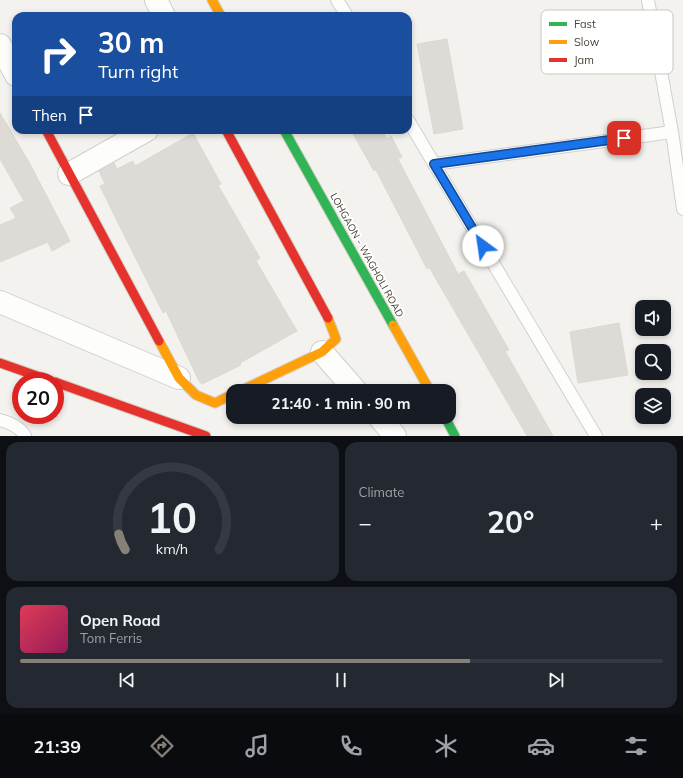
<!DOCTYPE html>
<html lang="en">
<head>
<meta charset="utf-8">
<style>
	body { margin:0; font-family:Mulish,sans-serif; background:#242831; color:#f1f3f6; height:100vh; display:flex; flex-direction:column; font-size:15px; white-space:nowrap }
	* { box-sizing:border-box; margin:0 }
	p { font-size:13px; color:#9ea1a6 }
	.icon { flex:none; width:22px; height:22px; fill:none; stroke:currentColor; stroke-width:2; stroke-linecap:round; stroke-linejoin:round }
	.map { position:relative; height:436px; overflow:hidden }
	.panel { display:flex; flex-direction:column; gap:6px; padding:6px; background:#0d0f14; flex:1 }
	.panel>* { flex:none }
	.top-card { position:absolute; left:12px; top:12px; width:400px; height:122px; border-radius:12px; box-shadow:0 2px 6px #0003; background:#1a4fa0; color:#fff; overflow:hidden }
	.buttons { position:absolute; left:635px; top:300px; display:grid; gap:8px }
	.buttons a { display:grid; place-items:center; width:36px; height:36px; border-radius:8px; background:#171b24; box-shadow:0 2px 6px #0003; font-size:20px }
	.speed { position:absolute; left:12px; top:372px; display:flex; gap:8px; font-size:20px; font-weight:700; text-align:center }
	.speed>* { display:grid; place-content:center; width:52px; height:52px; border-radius:50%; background:#171b24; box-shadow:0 2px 6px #0003; line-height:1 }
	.speed .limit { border:6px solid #d22; background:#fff; color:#111 }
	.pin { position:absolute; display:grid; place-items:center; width:34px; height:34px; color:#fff; margin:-17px; border-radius:8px; box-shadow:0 2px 6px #0006 }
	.me { position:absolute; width:44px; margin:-22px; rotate:329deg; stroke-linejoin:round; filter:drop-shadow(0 0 3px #0008) }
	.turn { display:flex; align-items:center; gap:14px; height:84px; padding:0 20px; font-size:18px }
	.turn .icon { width:52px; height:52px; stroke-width:2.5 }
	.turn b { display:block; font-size:28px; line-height:34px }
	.then { display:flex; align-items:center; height:38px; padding:0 20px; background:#0003; gap:8px; font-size:15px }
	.big { font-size:30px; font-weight:700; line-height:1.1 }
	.panel .tile { flex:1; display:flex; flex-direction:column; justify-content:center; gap:6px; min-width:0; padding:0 14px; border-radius:12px; background:#242831 }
	.panel .dial { align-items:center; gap:0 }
	.dial svg { height:104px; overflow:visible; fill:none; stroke:#363941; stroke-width:7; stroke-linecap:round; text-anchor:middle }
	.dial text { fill:#f1f3f6; stroke:none }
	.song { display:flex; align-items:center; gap:12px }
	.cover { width:48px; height:48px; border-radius:6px; background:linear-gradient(135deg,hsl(350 70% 55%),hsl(330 70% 35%)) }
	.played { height:4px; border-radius:2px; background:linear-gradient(90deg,#868178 70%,#363941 70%) }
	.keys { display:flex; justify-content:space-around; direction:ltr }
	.heat { display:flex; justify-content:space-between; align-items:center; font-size:22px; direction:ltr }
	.panel .tiles { flex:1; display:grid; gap:6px; grid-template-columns:1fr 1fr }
	.tile:last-child { grid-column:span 2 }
	.trip { position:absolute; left:226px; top:384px; width:230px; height:40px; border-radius:12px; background:#171b24; box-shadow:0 2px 6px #0003; font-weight:700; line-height:40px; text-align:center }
	.menu { display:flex; height:64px; justify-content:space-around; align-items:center; background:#090b0e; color:#9ea1a6 }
	.menu .icon { width:28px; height:28px }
	.menu .on { color:#868178 }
	.menu b { font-size:18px; color:#f1f3f6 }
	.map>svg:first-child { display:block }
	.building { fill:#dedbd6; stroke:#dcd9d4 }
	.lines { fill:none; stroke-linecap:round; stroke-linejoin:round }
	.lane-casing { stroke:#d2d0cb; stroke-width:14 }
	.street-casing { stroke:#d2d0cb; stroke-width:24 }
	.fast-casing { stroke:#d3cfc5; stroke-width:11 }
	.slow-casing { stroke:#d3cfc5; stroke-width:11 }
	.jam-casing { stroke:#d3cfc5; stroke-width:11 }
	.lane { stroke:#fdfdfc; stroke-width:12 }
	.street { stroke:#fdfdfc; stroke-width:22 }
	.fast { stroke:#30b455; stroke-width:9 }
	.slow { stroke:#ff9f0a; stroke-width:9 }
	.jam { stroke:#e5322d; stroke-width:9 }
	.route-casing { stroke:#114b97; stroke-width:10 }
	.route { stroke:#1a73e8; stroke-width:7 }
	.labels { text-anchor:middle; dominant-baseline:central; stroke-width:3.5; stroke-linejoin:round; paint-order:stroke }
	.street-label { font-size:10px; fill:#4b4439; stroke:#fff }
	.key { fill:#fff; stroke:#c9c7c4; stroke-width:1 }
	.key-label { font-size:11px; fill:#4b4439 }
</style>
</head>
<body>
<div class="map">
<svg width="683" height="436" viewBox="0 0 683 436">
	<rect width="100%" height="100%" fill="#f4f2ee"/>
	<g class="building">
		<path d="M447 39 463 129 434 134 417 44Z"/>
		<path d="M0 113 29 162 70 241 52 251 48 242 0 262V225L16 218 10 208 24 201 0 159Z"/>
		<path d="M351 130H382L387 139 391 136 402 157 398 159 458 274 464 271 509 350 505 351 553 436H527L429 267 427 269 376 170 374 171Z"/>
		<path d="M193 133 221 184 218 185 260 258 256 261 297 331 240 363 241 365 202 384 199 381 166 311 163 313 124 235 100 186 105 184 99 171 114 163 117 169 133 161 135 166Z"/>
		<path d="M619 323 628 375 578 383 570 332Z"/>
	</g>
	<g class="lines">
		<g class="lane-casing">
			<g id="lane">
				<path d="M337 0 347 16"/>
				<path d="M648 0 672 132 683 209"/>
				<path d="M408 120 596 436"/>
				<path d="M434 164 672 132"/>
				<path d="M0 420C9 422 21 428 25 436"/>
			</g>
		</g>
		<g class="street-casing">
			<g id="street">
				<path d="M156 0 164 16"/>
				<path d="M0 45 16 75"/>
				<path d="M69 174 147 130"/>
				<path d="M0 302 179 378"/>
				<path d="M322 352 356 391"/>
				<path d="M379 417 395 436"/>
			</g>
		</g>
		<g class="fast-casing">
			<g id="fast">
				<path d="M284 130 393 325"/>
				<path d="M445 417 455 436"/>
			</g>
		</g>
		<g class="slow-casing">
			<g id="slow">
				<path d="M212 0 221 16"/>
				<path d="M393 325 430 391"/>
				<path d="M159 341 179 378 196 395 215 403 233 394"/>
				<path d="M240 391 322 352 336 339 328 318"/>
			</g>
		</g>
		<g class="jam-casing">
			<g id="jam">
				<path d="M46 130 159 341"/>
				<path d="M226 130 328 318"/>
				<path d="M0 363 51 381"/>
				<path d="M55 382 206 436"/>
			</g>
		</g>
		<use href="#lane" class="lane"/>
		<use href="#street" class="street"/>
		<use href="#fast" class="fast"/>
		<use href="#slow" class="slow"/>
		<use href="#jam" class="jam"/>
	</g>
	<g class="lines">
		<g class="route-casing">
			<path id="route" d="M483 246 434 164 624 138"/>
		</g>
		<use href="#route" class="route"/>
	</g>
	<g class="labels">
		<g class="street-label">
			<text transform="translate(367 255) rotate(61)">LOHGAON - WAGHOLI ROAD</text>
		</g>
	</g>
	<rect x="541" y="10" width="132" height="64" rx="6" class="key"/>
	<rect x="549" y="22" width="18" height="4" fill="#30b455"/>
	<rect x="549" y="40" width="18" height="4" fill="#ff9f0a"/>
	<rect x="549" y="58" width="18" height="4" fill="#e5322d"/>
	<g class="key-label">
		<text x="574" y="28">Fast</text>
		<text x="574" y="46">Slow</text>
		<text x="574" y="64">Jam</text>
	</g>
</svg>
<div class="buttons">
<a><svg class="icon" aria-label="sound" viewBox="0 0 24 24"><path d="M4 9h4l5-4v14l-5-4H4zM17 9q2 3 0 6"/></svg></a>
<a><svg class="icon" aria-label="search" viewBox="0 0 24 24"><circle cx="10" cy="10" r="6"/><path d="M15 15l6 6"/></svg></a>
<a><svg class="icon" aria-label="layers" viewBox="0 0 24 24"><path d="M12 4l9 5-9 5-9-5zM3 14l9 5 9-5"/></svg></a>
</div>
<div class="speed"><div class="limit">20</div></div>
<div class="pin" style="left:624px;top:138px;background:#d93025"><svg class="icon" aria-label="arrive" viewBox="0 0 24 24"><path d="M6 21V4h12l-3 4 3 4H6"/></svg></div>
<svg class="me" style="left:483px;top:246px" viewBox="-20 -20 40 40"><circle r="19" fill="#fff"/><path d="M0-13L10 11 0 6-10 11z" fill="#1a73e8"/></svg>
<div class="trip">21:40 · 1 min · 90 m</div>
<div class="top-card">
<div class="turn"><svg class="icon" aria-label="right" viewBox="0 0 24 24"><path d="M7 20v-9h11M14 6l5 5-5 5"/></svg><div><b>30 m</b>Turn right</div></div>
<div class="then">Then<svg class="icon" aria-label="arrive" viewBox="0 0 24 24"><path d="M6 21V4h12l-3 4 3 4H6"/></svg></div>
</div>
</div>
<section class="panel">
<div class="tiles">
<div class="tile dial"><svg viewBox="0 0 100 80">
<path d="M14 69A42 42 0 1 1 86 69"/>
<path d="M14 69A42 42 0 0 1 9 57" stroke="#868178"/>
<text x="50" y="56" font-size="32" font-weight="700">10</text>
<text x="50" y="72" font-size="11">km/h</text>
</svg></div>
<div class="tile"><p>Climate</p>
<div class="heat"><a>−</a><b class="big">20°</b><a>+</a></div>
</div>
<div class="tile">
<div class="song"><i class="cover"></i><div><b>Open Road</b><p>Tom Ferris</p></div></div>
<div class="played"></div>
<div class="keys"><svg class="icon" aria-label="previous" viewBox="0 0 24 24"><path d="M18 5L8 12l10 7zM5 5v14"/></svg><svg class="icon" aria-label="pause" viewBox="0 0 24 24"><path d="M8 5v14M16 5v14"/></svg><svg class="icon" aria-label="next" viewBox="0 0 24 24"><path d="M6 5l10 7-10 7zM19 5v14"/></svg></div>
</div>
</div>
</section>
<nav class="menu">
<b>21:39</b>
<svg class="icon on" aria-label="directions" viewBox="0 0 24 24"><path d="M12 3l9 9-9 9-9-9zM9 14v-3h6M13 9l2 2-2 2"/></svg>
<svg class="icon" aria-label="music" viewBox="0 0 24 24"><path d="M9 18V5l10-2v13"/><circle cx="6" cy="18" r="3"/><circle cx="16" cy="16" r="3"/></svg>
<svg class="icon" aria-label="phone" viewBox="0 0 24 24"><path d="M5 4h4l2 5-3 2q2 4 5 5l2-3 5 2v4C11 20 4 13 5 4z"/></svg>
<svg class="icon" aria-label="climate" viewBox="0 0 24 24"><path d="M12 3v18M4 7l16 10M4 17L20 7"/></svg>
<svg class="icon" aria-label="car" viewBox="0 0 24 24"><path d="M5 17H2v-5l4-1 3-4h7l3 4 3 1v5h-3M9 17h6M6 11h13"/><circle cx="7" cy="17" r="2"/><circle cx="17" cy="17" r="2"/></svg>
<svg class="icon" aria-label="filters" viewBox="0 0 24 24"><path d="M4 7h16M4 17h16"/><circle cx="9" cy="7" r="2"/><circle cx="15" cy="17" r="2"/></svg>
</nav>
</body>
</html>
